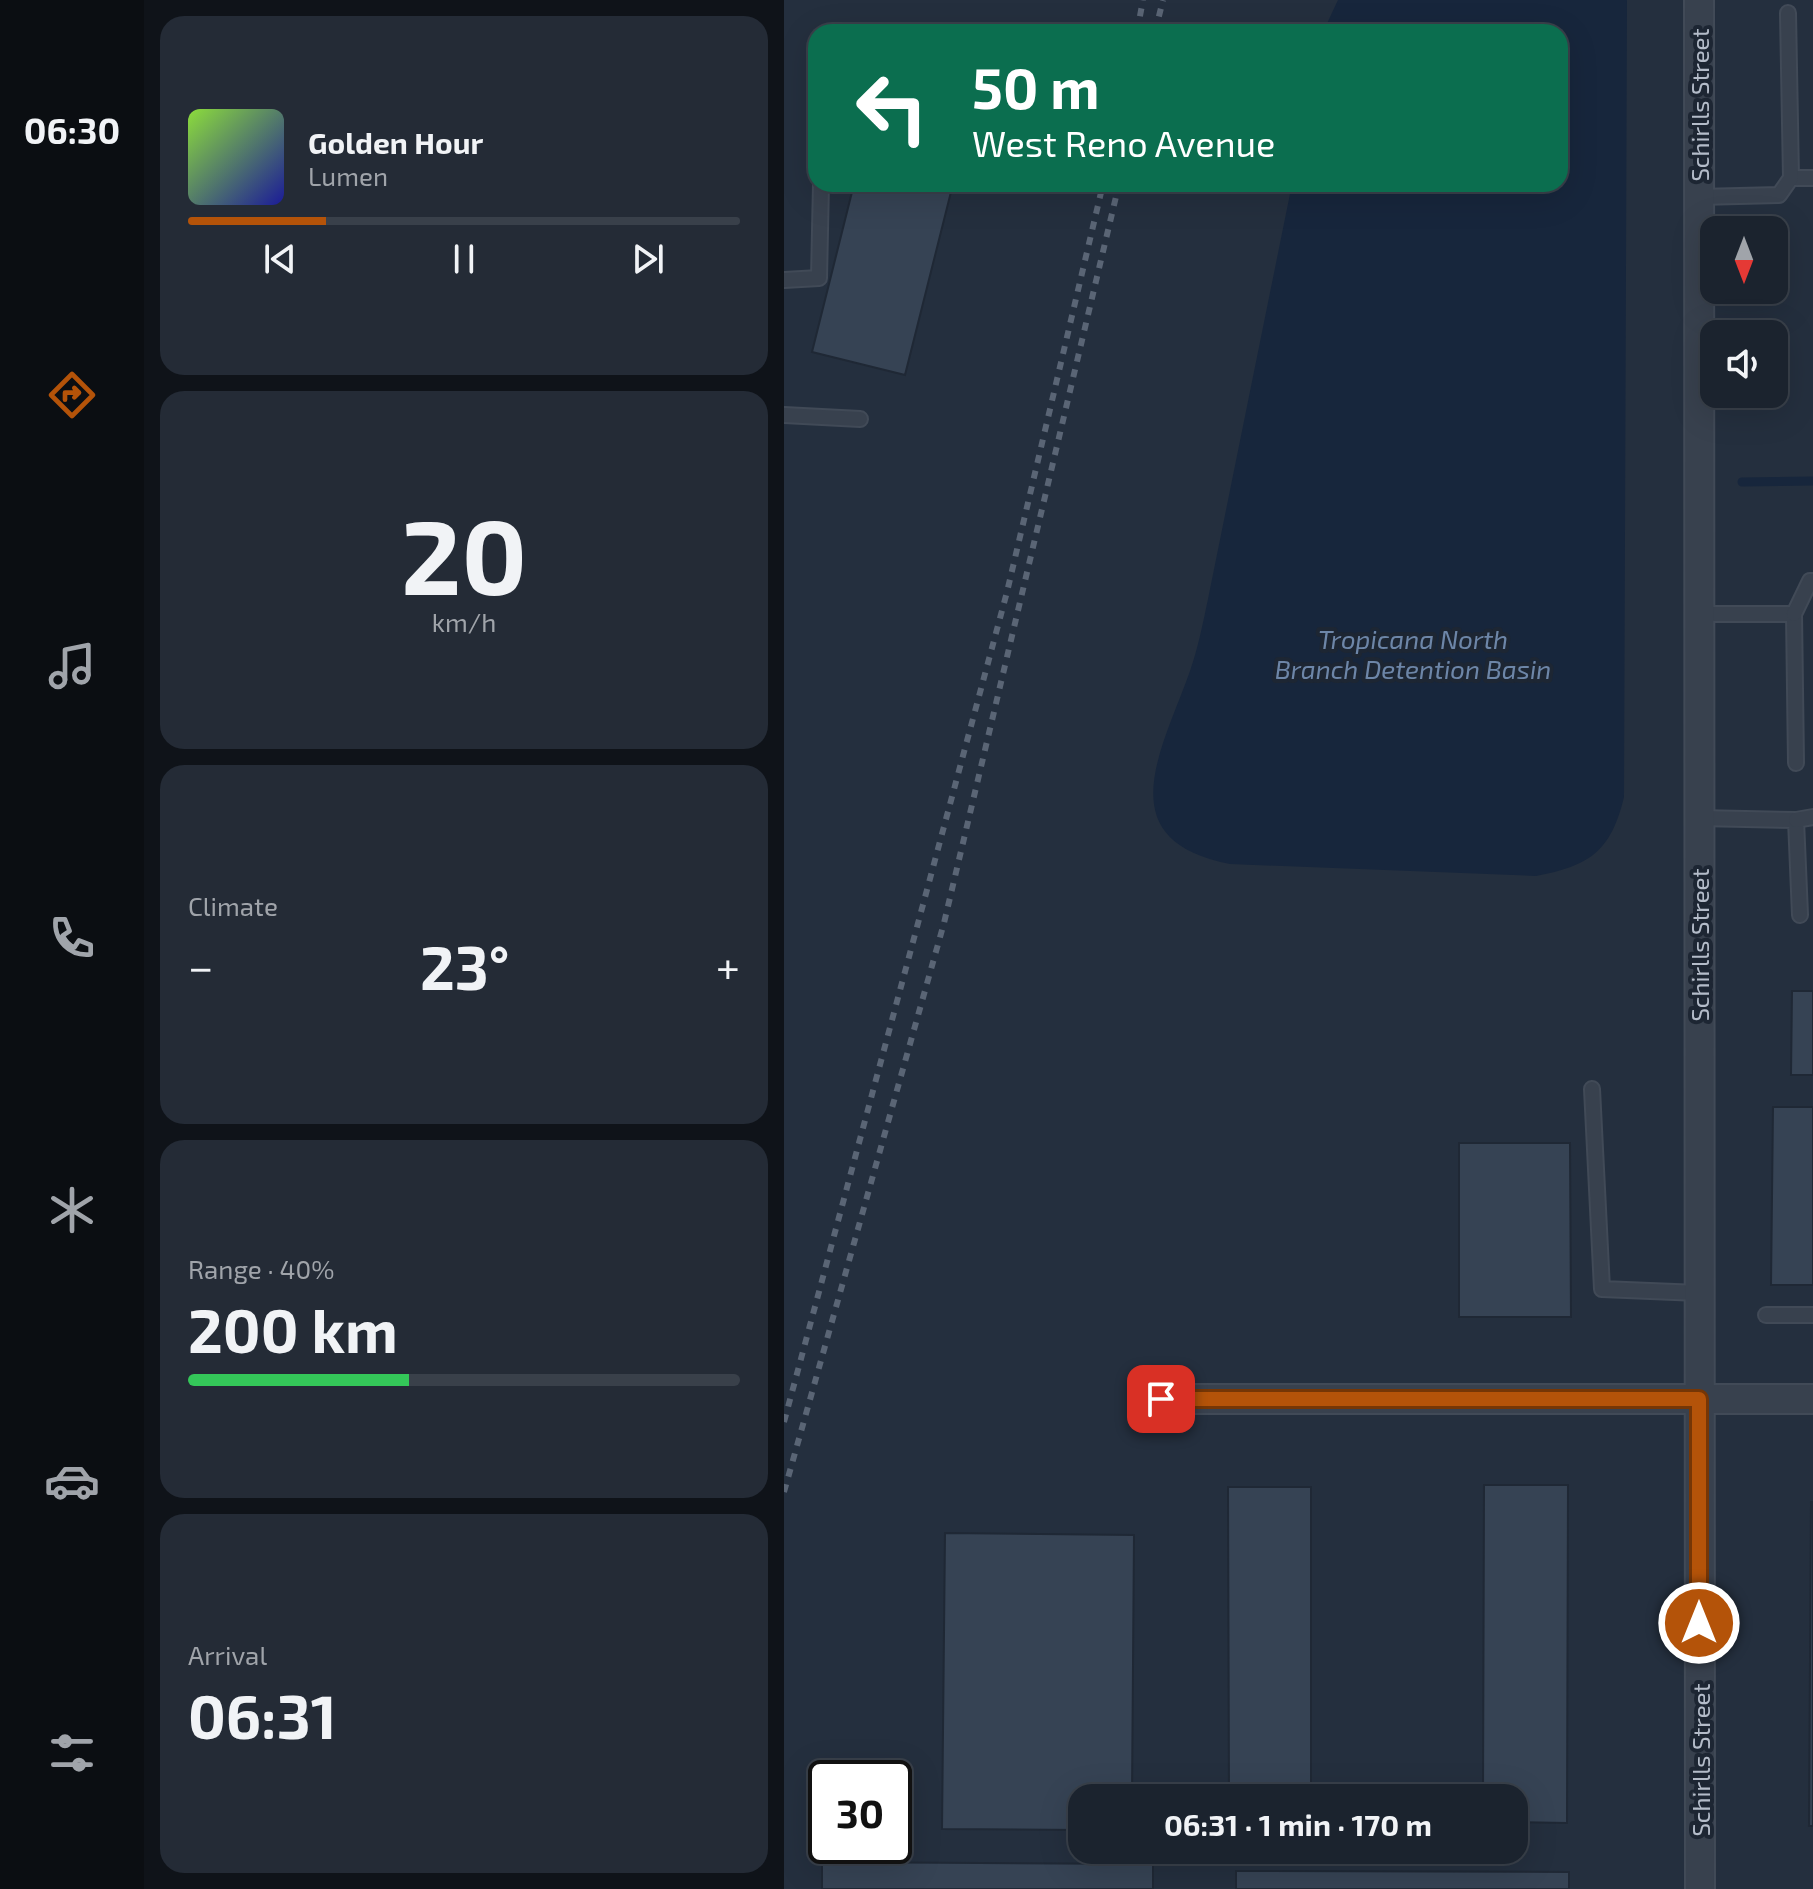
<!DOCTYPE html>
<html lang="en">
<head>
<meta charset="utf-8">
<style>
	body { margin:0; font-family:"Exo 2",sans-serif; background:#242b36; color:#f1f3f6; height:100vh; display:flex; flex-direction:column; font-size:30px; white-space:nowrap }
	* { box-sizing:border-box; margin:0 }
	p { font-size:26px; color:#a0a4aa }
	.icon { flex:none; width:44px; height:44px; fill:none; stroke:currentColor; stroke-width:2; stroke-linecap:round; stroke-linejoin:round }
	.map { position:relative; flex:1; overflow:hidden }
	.details { display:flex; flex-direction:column; gap:16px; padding:16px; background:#0f1319; width:640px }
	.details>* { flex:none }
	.banner { position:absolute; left:24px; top:24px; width:760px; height:168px; border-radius:24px; box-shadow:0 8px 32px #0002,0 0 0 2px #39404a; background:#0b6e4f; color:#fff; overflow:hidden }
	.needle { width:52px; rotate:180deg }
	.tools { position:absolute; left:916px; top:216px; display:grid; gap:16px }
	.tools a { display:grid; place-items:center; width:88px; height:88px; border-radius:16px; background:#1b232e; box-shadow:0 8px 32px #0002,0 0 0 2px #39404a; font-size:40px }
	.speed { position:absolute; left:24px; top:1760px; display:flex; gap:16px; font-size:40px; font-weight:700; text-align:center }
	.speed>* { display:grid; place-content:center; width:104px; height:104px; border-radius:50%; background:#1b232e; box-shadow:0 8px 32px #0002,0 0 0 2px #39404a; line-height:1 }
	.speed .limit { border:4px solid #111; border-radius:12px; background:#fff; color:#111 }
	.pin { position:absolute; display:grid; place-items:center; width:68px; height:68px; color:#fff; margin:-34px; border-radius:16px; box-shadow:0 4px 12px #0006 }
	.me { position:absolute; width:88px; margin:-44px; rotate:0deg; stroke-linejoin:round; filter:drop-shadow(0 0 6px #0008) }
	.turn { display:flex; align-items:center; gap:28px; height:168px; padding:0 32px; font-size:36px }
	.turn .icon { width:104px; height:104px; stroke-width:2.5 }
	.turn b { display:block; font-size:56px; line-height:68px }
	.big { font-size:60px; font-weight:700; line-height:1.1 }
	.details .tile { flex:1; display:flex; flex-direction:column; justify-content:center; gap:12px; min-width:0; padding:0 28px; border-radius:24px; background:#242b36 }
	.details .dial { align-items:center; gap:0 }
	.dial b { font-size:104px; line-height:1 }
	.song { display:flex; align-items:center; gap:24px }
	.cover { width:96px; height:96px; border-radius:12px; background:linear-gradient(135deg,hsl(90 70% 55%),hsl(240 70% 35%)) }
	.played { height:8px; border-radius:4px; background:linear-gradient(90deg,#b45309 25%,#39404a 25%) }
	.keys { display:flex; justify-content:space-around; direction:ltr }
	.heat { display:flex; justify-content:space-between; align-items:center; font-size:44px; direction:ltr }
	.charge { height:12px; border-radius:6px; background:linear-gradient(90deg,#34c759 40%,#39404a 0) }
	.trip { position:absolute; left:284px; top:1784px; width:460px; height:80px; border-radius:24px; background:#1b232e; box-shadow:0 8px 32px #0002,0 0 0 2px #39404a; font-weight:700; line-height:80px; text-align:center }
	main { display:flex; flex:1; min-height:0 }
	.menu { display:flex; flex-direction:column; width:144px; justify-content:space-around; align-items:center; background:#0b0e12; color:#a0a4aa }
	.menu .icon { width:56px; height:56px }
	.menu .on { color:#b45309 }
	.menu b { font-size:36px; color:#f1f3f6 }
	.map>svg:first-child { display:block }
	.water { fill:#17263c }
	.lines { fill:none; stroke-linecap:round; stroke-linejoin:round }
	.stream { stroke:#17263c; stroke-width:9 }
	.building { fill:#364354; stroke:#1f2835; stroke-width:2 }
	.lane-casing { stroke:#414a57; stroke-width:18 }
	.street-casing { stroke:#414a57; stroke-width:32 }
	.lane { stroke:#38414e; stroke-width:14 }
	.street { stroke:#38414e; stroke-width:28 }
	.rail { stroke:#5a6575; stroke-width:6; stroke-dasharray:8 8; stroke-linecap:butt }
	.route-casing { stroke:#753606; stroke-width:20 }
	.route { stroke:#b45309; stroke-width:14 }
	.labels { text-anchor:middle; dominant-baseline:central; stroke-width:8; stroke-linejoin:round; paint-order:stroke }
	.street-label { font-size:24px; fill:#b4bcc9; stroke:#1d2633 }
	.water-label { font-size:26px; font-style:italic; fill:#6d86a8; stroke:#1d2633 }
</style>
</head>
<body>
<main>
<nav class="menu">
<b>06:30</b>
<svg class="icon on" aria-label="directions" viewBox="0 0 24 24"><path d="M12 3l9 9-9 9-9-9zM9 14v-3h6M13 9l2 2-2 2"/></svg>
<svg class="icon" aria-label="music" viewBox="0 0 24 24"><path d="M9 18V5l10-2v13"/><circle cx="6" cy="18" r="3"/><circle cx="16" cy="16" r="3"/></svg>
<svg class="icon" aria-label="phone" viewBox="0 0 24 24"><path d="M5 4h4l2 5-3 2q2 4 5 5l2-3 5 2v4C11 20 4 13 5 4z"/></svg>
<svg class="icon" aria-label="climate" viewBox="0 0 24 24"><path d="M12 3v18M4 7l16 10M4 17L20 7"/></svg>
<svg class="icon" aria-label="car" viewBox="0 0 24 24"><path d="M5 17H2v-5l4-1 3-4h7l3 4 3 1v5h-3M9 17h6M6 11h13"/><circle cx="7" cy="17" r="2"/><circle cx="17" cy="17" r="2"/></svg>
<svg class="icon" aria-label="filters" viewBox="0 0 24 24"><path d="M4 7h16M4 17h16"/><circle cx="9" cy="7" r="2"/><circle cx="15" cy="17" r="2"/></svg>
</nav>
<section class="details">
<div class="tile">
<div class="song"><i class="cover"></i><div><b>Golden Hour</b><p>Lumen</p></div></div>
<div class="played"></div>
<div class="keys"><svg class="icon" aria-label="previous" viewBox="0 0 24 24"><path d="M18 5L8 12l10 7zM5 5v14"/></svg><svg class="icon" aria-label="pause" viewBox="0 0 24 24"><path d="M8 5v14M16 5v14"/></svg><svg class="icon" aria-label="next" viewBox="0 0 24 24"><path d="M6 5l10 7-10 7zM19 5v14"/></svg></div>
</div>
<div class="tile dial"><b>20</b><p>km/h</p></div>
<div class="tile"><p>Climate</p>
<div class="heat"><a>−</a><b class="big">23°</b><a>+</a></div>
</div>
<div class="tile"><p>Range · 40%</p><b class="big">200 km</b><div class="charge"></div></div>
<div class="tile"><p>Arrival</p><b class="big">06:31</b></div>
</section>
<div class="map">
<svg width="1029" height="1889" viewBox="0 0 1029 1889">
	<rect width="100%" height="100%" fill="#242f3e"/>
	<path class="water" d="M554 0H843L840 797C827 851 806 866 752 876L446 864C323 840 378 750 406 671 414 648 419 623 424 599L508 184H776V32H539Z"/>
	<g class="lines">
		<path class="stream" d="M958 482 1029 481"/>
	</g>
	<g class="building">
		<path d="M70 184H169L121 375 28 352Z"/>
		<path d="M1008 991H1029V1075H1007Z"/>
		<path d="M989 1107H1029V1285H987Z"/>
		<path d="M675 1143H786L787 1317H675Z"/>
		<path d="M700 1485H784L783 1823 730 1822V1798H699Z"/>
		<path d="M444 1487H527V1798H445Z"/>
		<path d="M1027 1502H1029V1826H1025Z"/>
		<path d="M161 1533 350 1535 348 1798H298V1830L158 1829Z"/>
		<path d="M38 1862 369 1864V1889H38Z"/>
		<path d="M452 1871 785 1872V1889H452Z"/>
	</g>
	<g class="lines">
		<g class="lane-casing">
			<g id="lane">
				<path d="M1007 178H1029"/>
				<path d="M915 197 995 195 1007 178 1004 13"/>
				<path d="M0 280 35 278 37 184"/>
				<path d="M0 415 76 419"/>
				<path d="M915 614H1010L1012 763"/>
				<path d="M1010 614 1026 581H1029"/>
				<path d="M915 818 1012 820 1016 915"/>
				<path d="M1012 820 1029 817"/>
				<path d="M808 1089 818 1289 915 1293"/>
				<path d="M982 1315H1029"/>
			</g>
		</g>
		<g class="street-casing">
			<g id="street">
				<path d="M915 0 916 1889"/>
				<path d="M377 1399H1029"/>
			</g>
		</g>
		<use href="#lane" class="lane"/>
		<use href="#street" class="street"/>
		<g class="rail">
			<path d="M353 32 359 0"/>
			<path d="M371 32 379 0"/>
			<path d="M0 1422 223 592 319 184"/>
			<path d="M0 1492 160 923 335 184"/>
		</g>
	</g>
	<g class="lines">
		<g class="route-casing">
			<path id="route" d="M377 1399H915V1623"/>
		</g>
		<use href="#route" class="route"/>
	</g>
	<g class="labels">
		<g class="street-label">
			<text transform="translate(915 105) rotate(-90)">Schirlls Street</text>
			<text transform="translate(915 945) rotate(-90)">Schirlls Street</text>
			<text transform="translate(916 1760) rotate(-90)">Schirlls Street</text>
		</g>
		<g class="water-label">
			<text x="629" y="638">Tropicana North<tspan x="629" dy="30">Branch Detention Basin</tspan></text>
		</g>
	</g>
</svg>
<div class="tools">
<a><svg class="needle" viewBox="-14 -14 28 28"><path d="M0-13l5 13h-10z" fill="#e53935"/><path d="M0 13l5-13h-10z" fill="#a0a4aa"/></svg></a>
<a><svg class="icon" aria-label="sound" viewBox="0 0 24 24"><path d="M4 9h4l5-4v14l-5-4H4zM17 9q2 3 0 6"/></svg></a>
</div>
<div class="speed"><div class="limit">30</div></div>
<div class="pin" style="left:377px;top:1399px;background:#d93025"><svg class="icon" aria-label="arrive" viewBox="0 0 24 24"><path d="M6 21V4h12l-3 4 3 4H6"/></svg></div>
<svg class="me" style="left:915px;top:1623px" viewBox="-20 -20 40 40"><circle r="17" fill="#b45309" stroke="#fff" stroke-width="3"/><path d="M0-11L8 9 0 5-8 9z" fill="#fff"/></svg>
<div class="trip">06:31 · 1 min · 170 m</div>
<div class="banner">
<div class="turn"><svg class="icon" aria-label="left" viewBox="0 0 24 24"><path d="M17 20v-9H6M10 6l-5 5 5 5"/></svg><div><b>50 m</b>West Reno Avenue</div></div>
</div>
</div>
</main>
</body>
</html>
